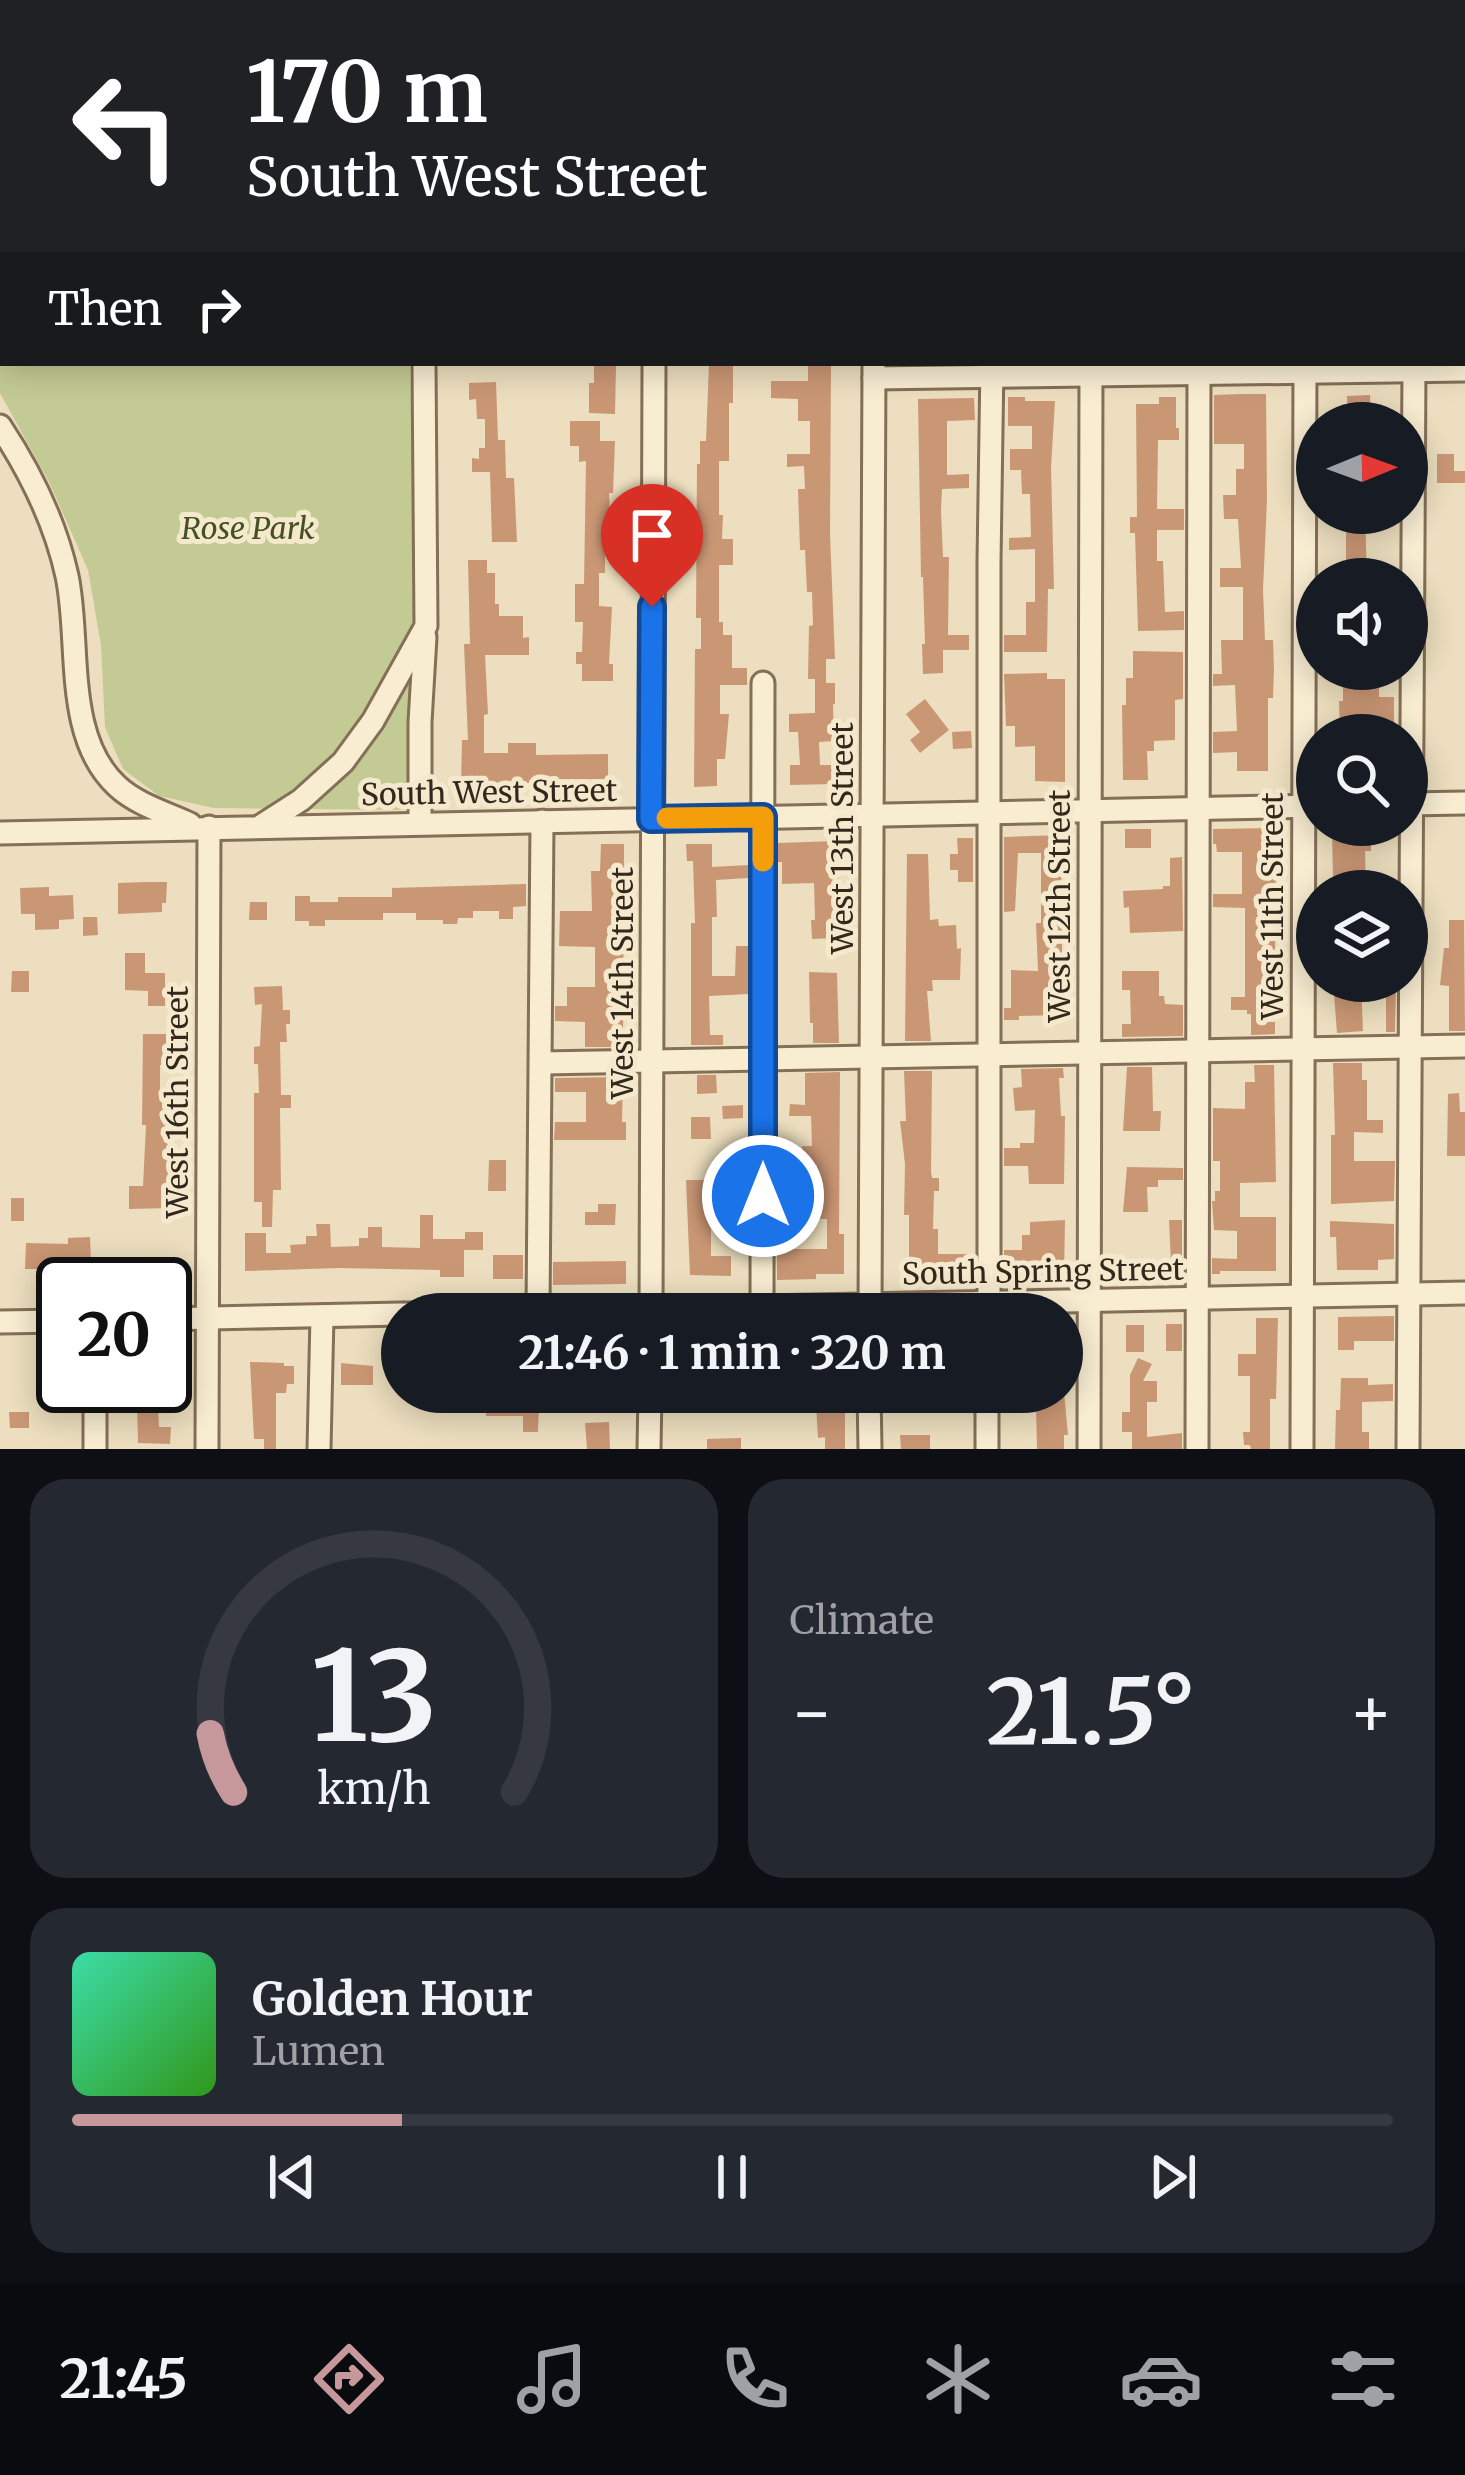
<!DOCTYPE html>
<html lang="en">
<head>
<meta charset="utf-8">
<style>
	body { margin:0; font-family:Merriweather,serif; background:#242831; color:#f1f3f6; height:100vh; display:flex; flex-direction:column; font-size:45px; white-space:nowrap }
	* { box-sizing:border-box; margin:0 }
	p { font-size:39px; color:#9ea1a6 }
	.icon { flex:none; width:66px; height:66px; fill:none; stroke:currentColor; stroke-width:2; stroke-linecap:round; stroke-linejoin:round }
	.map { position:relative; height:1449px; overflow:hidden }
	.drawer { display:flex; flex-direction:column; gap:30px; padding:30px; background:#0d0f14; flex:1 }
	.drawer>* { flex:none }
	.guide { position:absolute; left:0px; top:0px; width:1467px; height:366px; box-shadow:0 6px 30px #0003; background:#202124; color:#fff; overflow:hidden }
	.needle { width:78px; rotate:89deg }
	.tools { position:absolute; left:1296px; top:402px; display:grid; gap:24px }
	.tools a { display:grid; place-items:center; width:132px; height:132px; border-radius:50%; background:#171b24; box-shadow:0 6px 30px #0003; font-size:60px }
	.speed { position:absolute; left:36px; top:1257px; display:flex; gap:24px; font-size:60px; font-weight:700; text-align:center }
	.speed>* { display:grid; place-content:center; width:156px; height:156px; border-radius:50%; background:#171b24; box-shadow:0 6px 30px #0003; line-height:1 }
	.speed .limit { border:6px solid #111; border-radius:18px; background:#fff; color:#111 }
	.pin { position:absolute; display:grid; place-items:center; width:102px; height:102px; color:#fff; margin:-123px -51px; border-radius:50% 50% 50% 0; rotate:-45deg; box-shadow:0 0 12px #0007 }
	.pin .icon { rotate:45deg }
	.me { position:absolute; width:132px; margin:-66px; rotate:0deg; stroke-linejoin:round; filter:drop-shadow(0 0 9px #0008) }
	.turn { display:flex; align-items:center; gap:42px; height:252px; padding:0 48px; font-size:54px }
	.turn .icon { width:156px; height:156px; stroke-width:2.5 }
	.turn b { display:block; font-size:84px; line-height:102px }
	.then { display:flex; align-items:center; height:114px; padding:0 48px; background:#0003; gap:24px; font-size:45px }
	.big { font-size:90px; font-weight:700; line-height:1.1 }
	.drawer .widget { flex:1; display:flex; flex-direction:column; justify-content:center; gap:18px; min-width:0; padding:0 42px; border-radius:36px; background:#242831 }
	.drawer .dial { align-items:center; gap:0 }
	.dial svg { height:312px; overflow:visible; fill:none; stroke:#363941; stroke-width:7; stroke-linecap:round; text-anchor:middle }
	.dial text { fill:#f1f3f6; stroke:none }
	.song { display:flex; align-items:center; gap:36px }
	.cover { width:144px; height:144px; border-radius:18px; background:linear-gradient(135deg,hsl(160 70% 55%),hsl(110 70% 35%)) }
	.played { height:12px; border-radius:6px; background:linear-gradient(90deg,#c6989b 25%,#363941 25%) }
	.keys { display:flex; justify-content:space-around; direction:ltr }
	.heat { display:flex; justify-content:space-between; align-items:center; font-size:66px; direction:ltr }
	.drawer .tiles { flex:1; display:grid; gap:30px; grid-template-columns:1fr 1fr }
	.widget:last-child { grid-column:span 2 }
	.trip { position:absolute; left:381px; top:1293px; width:702px; height:120px; border-radius:60px; background:#171b24; box-shadow:0 6px 30px #0003; font-weight:700; line-height:120px; text-align:center }
	.menu { display:flex; height:192px; justify-content:space-around; align-items:center; background:#090b0e; color:#9ea1a6 }
	.menu .icon { width:84px; height:84px }
	.menu .active { color:#c6989b }
	.menu b { font-size:54px; color:#f1f3f6 }
	.map>svg:first-child { display:block }
	.green { fill:#c4ca93 }
	.building { fill:#ca9775 }
	.lines { fill:none; stroke-linecap:round; stroke-linejoin:round }
	.minor-casing { stroke:#846f57; stroke-width:27 }
	.minor { stroke:#f8ecd1; stroke-width:21 }
	.route-casing { stroke:#114b97; stroke-width:30 }
	.route { stroke:#1a73e8; stroke-width:21 }
	.slow { stroke:#f59e0b; stroke-width:21 }
	.labels { text-anchor:middle; dominant-baseline:central; stroke-width:10; stroke-linejoin:round; paint-order:stroke }
	.park-label { font-size:30px; font-style:italic; fill:#455023; stroke:#f4e9cd }
	.street-label { font-size:30px; fill:#34271c; stroke:#f4e9cd }
</style>
</head>
<body>
<div class="map">
<svg width="1465" height="1449" viewBox="0 0 1465 1449">
	<rect width="100%" height="100%" fill="#ecdebe"/>
	<path class="green" d="M0 0H426L427 3H3V363H410L416 611 409 810 214 808 159 796 123 769 105 727 101 645 88 570 50 484 0 393Z"/>
	<g class="building">
		<path d="M709 363H733V403H729V461H719V515H723L722 539H733V565H719V622H723V635H732V668H747V685H720V714H729L725 759H717V786L694 787 695 649H701V618H696L697 464H700V441H706Z"/>
		<path d="M808 363H831L830 534 835 659H826V683H835V704H833L834 741 819 742 820 765H832L833 784 790 785V765H800L798 732H789V714L815 713V679H808L809 626 813 625 812 592H807L805 550H800L798 489H805L804 466 787 467V454H810V421H798V399L771 398V381H808Z"/>
		<path d="M594 366H616L615 414 589 413V383H594Z"/>
		<path d="M496 382 498 440H505L506 478H514L517 542H492L490 472H472V458L479 459V448H485V419H477L476 399 469 400V383Z"/>
		<path d="M1242 394H1266L1267 500 1263 590 1265 640H1273L1274 669 1273 698H1268V771H1237V752L1213 753V732L1237 731 1235 685 1213 686V674H1222L1221 640H1243V587H1220V568H1241L1238 519H1224L1223 495H1236V469H1244V444H1214V395Z"/>
		<path d="M1370 395 1371 420 1348 421 1347 396Z"/>
		<path d="M1008 397H1025V401H1055L1051 467 1054 589H1048L1047 652H1004V635H1026V602H1035V549L1009 550V538L1031 537 1030 494H1022L1021 470H1010V449H1032V426H1008Z"/>
		<path d="M1159 397H1176V428H1179V440H1158L1157 509H1184V530H1157V561H1163L1165 612 1184 611V630L1138 631 1135 533H1130V517H1137L1136 404H1159Z"/>
		<path d="M974 398 975 420 947 421V475L969 474V488L942 489 941 511 943 557H949L948 635H969V650H943V673L923 674 922 644H925L923 577H921L918 399Z"/>
		<path d="M570 421H600V441H615L613 493H609L611 544H605V573H599V606L612 607 609 664H613V681H582V664H576V652H582L583 622H575V584H584L586 461 579 462V446H570Z"/>
		<path d="M1437 454H1454V471H1465V483H1437Z"/>
		<path d="M1346 513H1365L1367 579H1346Z"/>
		<path d="M468 560H487V573H495V604H499V616H523V638L529 637V655H485L488 714 484 715V753H508V743H536V755L608 754V779H536V783L461 784 462 740H468L464 644H470Z"/>
		<path d="M1133 651 1183 652V699L1175 700V740L1154 741V751H1147L1148 780H1123L1122 705H1126V678H1133Z"/>
		<path d="M1343 672H1379V697H1394V735H1340L1339 701H1343Z"/>
		<path d="M1047 673V679H1065V782L1035 781V746L1015 747V726H1006L1004 674Z"/>
		<path d="M925 699 949 730 920 753 910 740 920 732 906 714Z"/>
		<path d="M971 731 972 748 953 749 952 732Z"/>
		<path d="M1272 828V858H1276L1275 956 1274 985H1268V1022H1275V1034L1251 1035V1014H1247V1010H1231V997H1245V908L1213 907V894H1242V852H1217L1216 844H1213V829Z"/>
		<rect x="1125" y="829" width="26" height="19"/>
		<path d="M1332 830H1371V851H1365L1366 891H1337V877L1333 878Z"/>
		<path d="M1063 835 1061 890H1065V909H1062V1015L1019 1016V1020H1004V1008H1011V970L1038 971 1036 923H1041V853H1018L1015 911 1004 912V837Z"/>
		<path d="M957 838H973V882H958V870H950V854H958Z"/>
		<path d="M837 841 839 887H836L834 938 812 939 811 920H815L814 883 782 884V862H778V843Z"/>
		<path d="M601 844H624L623 1047H585V1022L555 1021V1006H567V987H595V947L559 946 560 911H592L591 871H600Z"/>
		<path d="M686 844H712V867L748 865V878L716 880 717 917H712V976H735L736 946H748V994L709 996 710 1035H723V1045H691V923H695L693 861H687Z"/>
		<path d="M907 854H928L930 920 938 919 939 926 956 925 957 949 961 948 960 980H932L933 991H927L931 1041H905Z"/>
		<path d="M1182 857 1183 931 1130 933 1129 907 1124 908 1123 891 1163 889V886H1170V858Z"/>
		<path d="M146 882H167L166 903H162V912L118 914V883Z"/>
		<path d="M526 884V906L513 907V919H499V911H473V918H458L457 924H443V920H416V913H383V920H325V926H309V921H295V896H310V902H338V897H392V888Z"/>
		<path d="M49 887V896L73 895 74 919 59 920V929L35 930V914H21L20 888Z"/>
		<path d="M250 902H267V920H249Z"/>
		<path d="M83 917H97L98 935 83 936Z"/>
		<path d="M1449 920H1464L1465 1031H1449V986L1440 985 1444 948H1449Z"/>
		<path d="M125 953H145V973H165V1006H148V991L125 990Z"/>
		<path d="M12 971H29V992H11Z"/>
		<path d="M1122 971H1159V996H1164L1165 1004 1183 1005V1036L1122 1037V1024H1131L1130 990H1122Z"/>
		<path d="M809 972 837 973 839 1043H813V1023H810Z"/>
		<path d="M1333 981H1361L1363 1031 1337 1033Z"/>
		<path d="M1386 981H1396L1395 1032H1386Z"/>
		<path d="M282 986 283 1010H290V1024H286L287 1042H280L281 1095H291V1108H280L281 1190H273L272 1227H262V1202H254V1093H259L258 1064H254V1047L260 1046 262 1004 255 1005 254 987Z"/>
		<path d="M143 1034H166L167 1054H171L170 1065H160V1089H166V1120H169V1208L129 1209V1186H143L146 1125H142Z"/>
		<path d="M1333 1063H1362V1080H1367V1120H1383V1133L1354 1132V1161H1395L1394 1201 1331 1204V1135H1335Z"/>
		<path d="M1254 1065H1274L1276 1182 1240 1183V1217H1276V1271H1220V1274H1212V1258L1237 1259V1231L1214 1230 1212 1201H1215V1191H1220V1161H1213V1108L1245 1109V1082H1255Z"/>
		<path d="M1127 1067H1152L1153 1111H1161L1160 1131H1123Z"/>
		<path d="M1063 1068 1064 1078H1059L1061 1116H1065L1064 1184H1029L1028 1166H1004V1148H1020V1143H1034L1035 1110 1015 1111 1013 1088 1022 1087 1021 1069Z"/>
		<path d="M904 1071H932L931 1172 932 1178H939V1191H934L933 1229H938V1254H974V1274H963V1279H909V1215H904L905 1164 900 1121H906Z"/>
		<path d="M840 1072 839 1234H844V1274H816V1279L777 1280V1249H827V1219H802L803 1222 786 1223 785 1207 813 1205V1201H817V1165H802V1146H812L811 1116H789L790 1104 805 1105V1073Z"/>
		<path d="M697 1075H716L717 1093 697 1094Z"/>
		<path d="M623 1077 622 1122H626V1140H554L555 1122H586V1092H555V1078Z"/>
		<path d="M1459 1093 1460 1112H1465V1156H1447L1448 1094Z"/>
		<path d="M743 1105V1118L723 1119 722 1106Z"/>
		<path d="M691 1117H710L711 1139H691Z"/>
		<path d="M489 1160H506V1191H488Z"/>
		<path d="M1127 1167 1183 1168V1180H1158V1187H1147L1148 1212H1123Z"/>
		<path d="M686 1180H716V1197H713L711 1217V1256H731V1276L690 1275Z"/>
		<rect x="11" y="1198" width="13" height="23"/>
		<path d="M598 1204H616L615 1225H585V1212H598Z"/>
		<path d="M420 1215H433V1239H465V1232H483V1250H464V1277H440V1270L339 1268 245 1271V1233H266V1253H291L290 1245 306 1244V1236H317L316 1224H330L331 1247 359 1246V1238H368V1227H382V1247L420 1248Z"/>
		<path d="M1065 1220 1064 1276H1033V1270H1004V1250H1022V1235H1030V1222Z"/>
		<path d="M1169 1220H1182V1263L1171 1264Z"/>
		<path d="M1330 1221 1394 1224V1259L1378 1260V1270H1337L1336 1237H1330Z"/>
		<path d="M90 1237 91 1263 49 1261V1269H25L26 1243 68 1244V1238Z"/>
		<rect x="493" y="1255" width="30" height="24"/>
		<path d="M109 1257H175V1277L109 1278Z"/>
		<path d="M626 1261V1284L553 1285V1262Z"/>
		<path d="M1394 1316V1341H1354V1350H1338V1317Z"/>
		<path d="M1256 1318H1278L1276 1399H1270V1449H1251L1250 1445H1244L1243 1432H1250V1376H1238V1354H1256Z"/>
		<rect x="1166" y="1324" width="16" height="27"/>
		<rect x="1126" y="1325" width="18" height="27"/>
		<path d="M1138 1358 1152 1364 1143 1381H1157V1402H1147V1437L1182 1433V1449H1132V1432H1122V1412H1130V1375Z"/>
		<path d="M250 1362 284 1363V1366H294V1384H287L286 1393H276V1449H264V1439H254Z"/>
		<path d="M341 1363 373 1366V1385H341Z"/>
		<path d="M1341 1378H1368V1385L1393 1384V1401L1362 1402V1432H1369V1449H1335L1336 1410H1340Z"/>
		<path d="M142 1386H157L159 1427H171L170 1444 138 1443 137 1401H142Z"/>
		<path d="M603 1392H623V1406L604 1407Z"/>
		<path d="M1003 1392H1064L1068 1435H1064V1449H1037L1036 1407H1003Z"/>
		<path d="M486 1399H503V1403H539L538 1432H523V1416H486Z"/>
		<path d="M816 1405H845V1449H825V1437L818 1438Z"/>
		<path d="M9 1412H29V1428H10Z"/>
		<path d="M609 1422 610 1449H587L585 1423Z"/>
		<path d="M900 1435H930V1449H901Z"/>
		<path d="M741 1438V1449H707V1439Z"/>
	</g>
	<g class="lines">
		<g class="minor-casing">
			<g id="minor">
				<path d="M435 0 437 3"/>
				<path d="M657 3V0"/>
				<path d="M877 3V0"/>
				<path d="M994 3V0"/>
				<path d="M1093 3V0"/>
				<path d="M1201 3V0"/>
				<path d="M1307 3V0"/>
				<path d="M1414 3V0"/>
				<path d="M1464 16H1465"/>
				<path d="M874 378 1465 370"/>
				<path d="M0 426C31 473 55 521 67 576 81 642 63 736 117 786 136 804 166 813 190 824"/>
				<path d="M1407 804 1465 803"/>
				<path d="M420 822V722L425 637"/>
				<path d="M262 825 301 800 343 762 373 721 426 626 424 363"/>
				<path d="M0 833 1317 806"/>
				<path d="M542 1063 1465 1046"/>
				<path d="M762 1307 763 683"/>
				<path d="M538 1311 542 821"/>
				<path d="M870 1313 874 363"/>
				<path d="M987 1313 989 1290V562L992 363"/>
				<path d="M405 1314 1465 1293"/>
				<path d="M651 1314 654 363"/>
				<path d="M165 1319 402 1314"/>
				<path d="M0 1322 63 1321"/>
				<path d="M869 1392 870 1449"/>
				<path d="M95 1449V1386"/>
				<path d="M207 1449 209 827"/>
				<path d="M319 1449 322 1316"/>
				<path d="M649 1449 650 1392"/>
				<path d="M987 1449V1392"/>
				<path d="M1089 1449 1091 363"/>
				<path d="M1197 1449 1199 363"/>
				<path d="M1302 1449 1305 363"/>
				<path d="M1408 1449 1414 363"/>
			</g>
		</g>
		<use href="#minor" class="minor"/>
	</g>
	<g class="lines">
		<g class="route-casing">
			<path id="route" d="M652 607 651 819 763 817V1196"/>
		</g>
		<use href="#route" class="route"/>
		<path class="slow" d="M667 818 763 817V861"/>
	</g>
	<g class="labels">
		<g class="park-label">
			<text x="248" y="528">Rose Park</text>
		</g>
		<g class="street-label">
			<text transform="translate(489 792) rotate(-1)">South West Street</text>
			<text transform="translate(842 838) rotate(-90)">West 13th Street</text>
			<text transform="translate(1059 906) rotate(-90)">West 12th Street</text>
			<text transform="translate(1272 906) rotate(-90)">West 11th Street</text>
			<text transform="translate(622 983) rotate(-90)">West 14th Street</text>
			<text transform="translate(177 1102) rotate(-90)">West 16th Street</text>
			<text transform="translate(1043 1271) rotate(-1)">South Spring Street</text>
		</g>
	</g>
</svg>
<div class="tools">
<a><svg class="needle" viewBox="-14 -14 28 28"><path d="M0-13l5 13h-10z" fill="#e53935"/><path d="M0 13l5-13h-10z" fill="#9ea1a6"/></svg></a>
<a><svg class="icon" aria-label="sound" viewBox="0 0 24 24"><path d="M4 9h4l5-4v14l-5-4H4zM17 9q2 3 0 6"/></svg></a>
<a><svg class="icon" aria-label="search" viewBox="0 0 24 24"><circle cx="10" cy="10" r="6"/><path d="M15 15l6 6"/></svg></a>
<a><svg class="icon" aria-label="layers" viewBox="0 0 24 24"><path d="M12 4l9 5-9 5-9-5zM3 14l9 5 9-5"/></svg></a>
</div>
<div class="speed"><div class="limit">20</div></div>
<div class="pin" style="left:652px;top:607px;background:#d93025"><svg class="icon" aria-label="arrive" viewBox="0 0 24 24"><path d="M6 21V4h12l-3 4 3 4H6"/></svg></div>
<svg class="me" style="left:763px;top:1196px" viewBox="-20 -20 40 40"><circle r="17" fill="#1a73e8" stroke="#fff" stroke-width="3"/><path d="M0-11L8 9 0 5-8 9z" fill="#fff"/></svg>
<div class="trip">21:46 · 1 min · 320 m</div>
<div class="guide">
<div class="turn"><svg class="icon" aria-label="left" viewBox="0 0 24 24"><path d="M17 20v-9H6M10 6l-5 5 5 5"/></svg><div><b>170 m</b>South West Street</div></div>
<div class="then">Then<svg class="icon" aria-label="right" viewBox="0 0 24 24"><path d="M7 20v-9h11M14 6l5 5-5 5"/></svg></div>
</div>
</div>
<section class="drawer">
<div class="tiles">
<div class="widget dial"><svg viewBox="0 0 100 80">
<path d="M14 69A42 42 0 1 1 86 69"/>
<path d="M14 69A42 42 0 0 1 8 54" stroke="#c6989b"/>
<text x="50" y="56" font-size="32" font-weight="700">13</text>
<text x="50" y="72" font-size="11">km/h</text>
</svg></div>
<div class="widget"><p>Climate</p>
<div class="heat"><a>−</a><b class="big">21.5°</b><a>+</a></div>
</div>
<div class="widget">
<div class="song"><i class="cover"></i><div><b>Golden Hour</b><p>Lumen</p></div></div>
<div class="played"></div>
<div class="keys"><svg class="icon" aria-label="previous" viewBox="0 0 24 24"><path d="M18 5L8 12l10 7zM5 5v14"/></svg><svg class="icon" aria-label="pause" viewBox="0 0 24 24"><path d="M8 5v14M16 5v14"/></svg><svg class="icon" aria-label="next" viewBox="0 0 24 24"><path d="M6 5l10 7-10 7zM19 5v14"/></svg></div>
</div>
</div>
</section>
<nav class="menu">
<b>21:45</b>
<svg class="icon active" aria-label="directions" viewBox="0 0 24 24"><path d="M12 3l9 9-9 9-9-9zM9 14v-3h6M13 9l2 2-2 2"/></svg>
<svg class="icon" aria-label="music" viewBox="0 0 24 24"><path d="M9 18V5l10-2v13"/><circle cx="6" cy="18" r="3"/><circle cx="16" cy="16" r="3"/></svg>
<svg class="icon" aria-label="phone" viewBox="0 0 24 24"><path d="M5 4h4l2 5-3 2q2 4 5 5l2-3 5 2v4C11 20 4 13 5 4z"/></svg>
<svg class="icon" aria-label="climate" viewBox="0 0 24 24"><path d="M12 3v18M4 7l16 10M4 17L20 7"/></svg>
<svg class="icon" aria-label="car" viewBox="0 0 24 24"><path d="M5 17H2v-5l4-1 3-4h7l3 4 3 1v5h-3M9 17h6M6 11h13"/><circle cx="7" cy="17" r="2"/><circle cx="17" cy="17" r="2"/></svg>
<svg class="icon" aria-label="filters" viewBox="0 0 24 24"><path d="M4 7h16M4 17h16"/><circle cx="9" cy="7" r="2"/><circle cx="15" cy="17" r="2"/></svg>
</nav>
</body>
</html>
